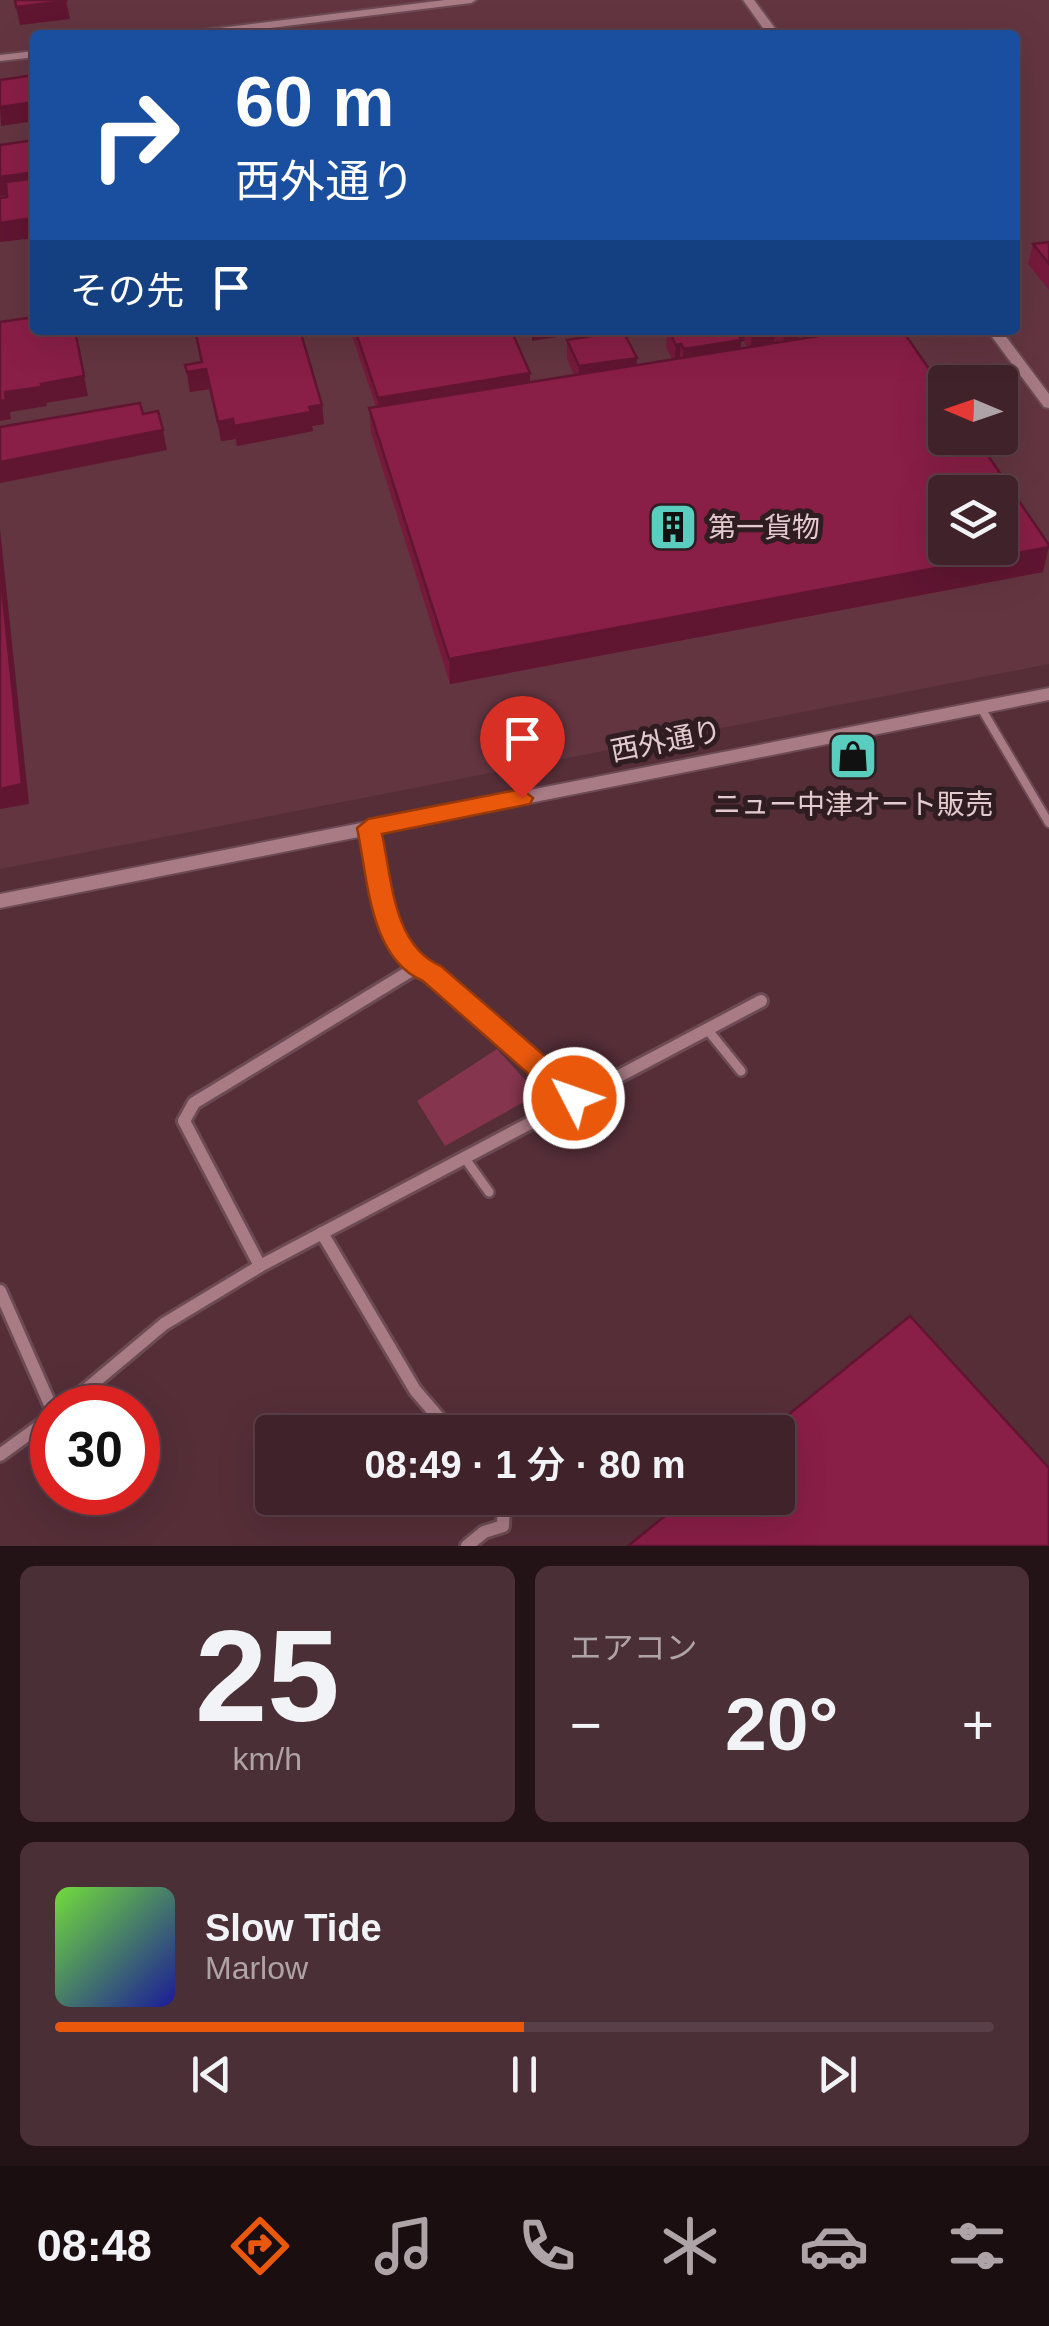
<!DOCTYPE html>
<html lang="ja">
<head>
<meta charset="utf-8">
<style>
	body { margin:0; font-family:Arial,"Noto Sans JP",sans-serif; background:#4b2f36; color:#f1f3f6; height:100vh; display:flex; flex-direction:column; font-size:38px; white-space:nowrap }
	* { box-sizing:border-box; margin:0 }
	p { font-size:32px; color:#aea4a8 }
	.icon { flex:none; width:55px; height:55px; fill:none; stroke:currentColor; stroke-width:2; stroke-linecap:round; stroke-linejoin:round }
	.map { position:relative; height:1546px; overflow:hidden }
	.drawer { display:flex; flex-direction:column; gap:20px; padding:20px; background:#231317; flex:1 }
	.drawer>* { flex:none }
	.hud { position:absolute; left:30px; top:30px; width:990px; height:305px; border-radius:10px; box-shadow:0 10px 40px #0002,0 0 0 2px #593f47; background:#1a4fa0; color:#fff; overflow:hidden }
	.needle { width:65px; rotate:272deg }
	.tools { position:absolute; left:928px; top:365px; display:grid; gap:20px }
	.tools a { display:grid; place-items:center; width:90px; height:90px; border-radius:10px; background:#40222a; box-shadow:0 10px 40px #0002,0 0 0 2px #593f47; font-size:50px }
	.speed { position:absolute; left:30px; top:1385px; display:flex; gap:20px; font-size:50px; font-weight:700; text-align:center }
	.speed>* { display:grid; place-content:center; width:130px; height:130px; border-radius:50%; background:#40222a; box-shadow:0 10px 40px #0002,0 0 0 2px #593f47; line-height:1 }
	.speed .limit { border:15px solid #d22; background:#fff; color:#111 }
	.pin { position:absolute; display:grid; place-items:center; width:85px; height:85px; color:#fff; margin:-102px -42px; border-radius:50% 50% 50% 0; rotate:-45deg; box-shadow:0 0 10px #0007 }
	.pin .icon { rotate:45deg }
	.me { position:absolute; width:110px; margin:-55px; rotate:311deg; stroke-linejoin:round; filter:drop-shadow(0 0 8px #0008) }
	.turn { display:flex; align-items:center; gap:35px; height:210px; padding:0 40px; font-size:45px }
	.turn .icon { width:130px; height:130px; stroke-width:2.5 }
	.turn b { display:block; font-size:70px; line-height:85px }
	.then { display:flex; align-items:center; height:95px; padding:0 40px; background:#0003; gap:20px; font-size:38px }
	.big { font-size:75px; font-weight:600; line-height:1.1 }
	.drawer .tile { flex:1; display:flex; flex-direction:column; justify-content:center; gap:15px; min-width:0; padding:0 35px; border-radius:15px; background:#4b2f36 }
	.drawer .dial { align-items:center; gap:0 }
	.dial b { font-size:130px; line-height:1 }
	.song { display:flex; align-items:center; gap:30px }
	.cover { width:120px; height:120px; border-radius:15px; background:linear-gradient(135deg,hsl(100 70% 55%),hsl(240 70% 35%)) }
	.played { height:10px; border-radius:5px; background:linear-gradient(90deg,#ea580c 50%,#593f47 50%) }
	.keys { display:flex; justify-content:space-around; direction:ltr }
	.heat { display:flex; justify-content:space-between; align-items:center; font-size:55px; direction:ltr }
	.drawer .tiles { flex:1; display:grid; gap:20px; grid-template-columns:1fr 1fr }
	.tile:last-child { grid-column:span 2 }
	.trip { position:absolute; left:255px; top:1415px; width:540px; height:100px; border-radius:10px; background:#40222a; box-shadow:0 10px 40px #0002,0 0 0 2px #593f47; font-weight:600; line-height:100px; text-align:center }
	.dock { display:flex; height:160px; justify-content:space-around; align-items:center; background:#1a0e11; color:#aea4a8 }
	.dock .icon { width:70px; height:70px }
	.dock .on { color:#ea580c }
	.dock b { font-size:45px; color:#f1f3f6 }
	.map>svg:first-child { display:block }
	.built { fill:#633541; fill-rule:evenodd }
	.green { fill:#86354e }
	.lines { fill:none; stroke-linecap:round; stroke-linejoin:round }
	.service-far1-casing { stroke:#6c4b54; stroke-width:12 }
	.service-casing { stroke:#6c4b54; stroke-width:14 }
	.minor-far1-casing { stroke:#6c4b54; stroke-width:14 }
	.minor-casing { stroke:#6c4b54; stroke-width:18 }
	.tertiary-casing { stroke:#6c4b54; stroke-width:4 }
	.service-far1 { stroke:#a87b85; stroke-width:8 }
	.service { stroke:#a87b85; stroke-width:9 }
	.minor-far1 { stroke:#a87b85; stroke-width:9 }
	.minor { stroke:#a87b85; stroke-width:12 }
	.tertiary { fill:#a87b85; fill-rule:evenodd }
	.wall { fill:#761a3c; fill-rule:evenodd }
	.shaded-wall { fill:#601531 }
	.building { fill:#891e46; stroke:#601531; stroke-width:2.5; fill-rule:evenodd }
	.route { fill:#ea580c; stroke:#983908; stroke-width:2.5 }
	.labels { text-anchor:middle; dominant-baseline:central; stroke-width:10; stroke-linejoin:round; paint-order:stroke }
	.poi-label { font-size:28px; fill:#e3cacf; stroke:#2f1d21; text-anchor:start }
	.street-label { font-size:28px; fill:#e3cacf; stroke:#2f1d21 }
</style>
</head>
<body>
<div class="map">
<svg width="1049" height="1546" viewBox="0 0 1049 1546">
	<rect width="100%" height="100%" fill="#552e38"/>
	<path class="built" d="M0 0H1049V664L0 869ZM35 35H1015V330H35ZM945 382H1000V438H945ZM945 492H1000V548H945Z"/>
	<path class="green" d="M497 1049 538 1094 445 1146 417 1101Z"/>
	<g class="lines">
		<g class="service-far1-casing">
			<path id="service-far1" d="M981 708 1049 823"/>
		</g>
		<g class="service-casing">
			<g id="service">
				<path d="M707 1029 741 1071"/>
				<path d="M588 1091 610 1125"/>
				<path d="M464 1157 489 1192"/>
			</g>
		</g>
		<g class="minor-far1-casing">
			<path id="minor-far1" d="M368 828 382 888"/>
		</g>
		<g class="minor-casing">
			<g id="minor">
				<path d="M417 967 432 973 574 1097"/>
				<path d="M322 1233 415 1390 451 1432"/>
				<path d="M260 1266 184 1121 194 1103 417 967 392 935 381 886"/>
				<path d="M0 1291 52 1409"/>
				<path d="M64 1408 164 1324 260 1266 761 1001"/>
				<path d="M0 1455 52 1417"/>
				<path d="M467 1546 484 1532 503 1526 504 1498"/>
			</g>
		</g>
		<g class="tertiary-casing">
			<g id="tertiary">
				<path d="M445 0H476L471 3 214 35H181L187 32Z"/>
				<path d="M743 0H754L780 35H768Z"/>
				<path d="M35 51V57L0 61V55Z"/>
				<path d="M987 330H1001L1049 394V408L1044 407Z"/>
				<path d="M1049 688V700L0 908V894Z"/>
			</g>
		</g>
		<use href="#service-far1" class="service-far1"/>
		<use href="#service" class="service"/>
		<use href="#minor-far1" class="minor-far1"/>
		<use href="#minor" class="minor"/>
		<use href="#tertiary" class="tertiary"/>
	</g>
	<g class="wall">
		<path d="M1049 242V290L1028 264 1033 244Z"/>
		<path d="M194 330H300L322 405 324 424 312 426 313 431 237 446 236 439 221 441 209 389 190 392 185 365 201 362Z"/>
		<path d="M350 330H511L530 382 574 375 567 359V340L636 365 672 359 666 347 667 330H800L799 339 1043 572 450 684 371 432 369 408 376 407ZM744 341 747 347 741 348V342Z"/>
	</g>
	<g class="shaded-wall">
		<path d="M66 1 70 19 20 25 16 7Z"/>
		<path d="M35 102V121L1 126 0 107Z"/>
		<path d="M35 172V192H32L35 215V238L0 242V223L30 193 0 196V177Z"/>
		<path d="M75 330 88 396 46 403 41 384Z"/>
		<path d="M532 330H601L532 341Z"/>
		<path d="M740 330H746L744 341 741 342 739 360 682 369 684 349 739 341Z"/>
		<path d="M776 330 773 349 750 354 752 334Z"/>
		<path d="M785 330H800L798 347 782 349Z"/>
		<path d="M681 344 679 363 674 364 676 345Z"/>
		<path d="M637 358 636 377 578 386 579 366Z"/>
		<path d="M206 369 209 389 190 392 187 372Z"/>
		<path d="M530 373V393L379 417 378 398Z"/>
		<path d="M42 387 47 406 10 412 11 419 0 421V401L5 392Z"/>
		<path d="M322 405 324 424 312 426 313 431 237 446 234 426Z"/>
		<path d="M233 419 236 439 221 441 218 422Z"/>
		<path d="M163 430 167 450 0 483V462Z"/>
		<path d="M0 529 29 804 0 809Z"/>
		<path d="M1049 547 1043 572 450 684 449 659Z"/>
	</g>
	<g class="building">
		<path d="M15 0H66V1L16 7Z"/>
		<path d="M607 31 610 35H579Z"/>
		<path d="M35 75V102L0 107V80Z"/>
		<path d="M35 140V172L0 177V145Z"/>
		<path d="M29 179 33 218 0 223V198L7 197 6 182Z"/>
		<path d="M1049 242V264L1033 244Z"/>
		<path d="M35 252V271L32 253Z"/>
		<path d="M35 317V330H75L84 376 41 384 42 387 5 392 6 400 0 401V322Z"/>
		<path d="M195 330H300L322 405 309 407 311 412 234 426 233 419 218 422 206 369 187 372 185 365 202 362Z"/>
		<path d="M355 330H511L530 373 378 398Z"/>
		<path d="M668 330H736L741 340 684 349 681 344 676 345Z"/>
		<path d="M750 330H775L752 334Z"/>
		<path d="M856 330H902L945 392V438H976L1049 545V547L449 659 369 408ZM945 492H1000V548H945Z"/>
		<path d="M623 331 637 358 579 366 567 340Z"/>
		<path d="M140 403 143 414 158 411 163 430 0 462V427Z"/>
		<path d="M0 567 22 784 0 789Z"/>
		<path d="M910 1316 1049 1468V1546H628L687 1498H778V1432H767Z"/>
	</g>
	<path class="route" d="M522 789 533 798 530 804 382 834C392 879 393 946 441 966L583 1089 587 1098 583 1106 574 1109 565 1106 423 981C369 958 368 878 357 828L368 819Z"/>
	<defs>
		<g id="building-square" transform="scale(2.5)"><rect x="-9" y="-9" width="18" height="18" rx="4" fill="#59cebf" stroke="#2f1d21"/><path d="M-4-6H4V6H1V3H-1V6H-4ZM-2.5-4.3h1.7v1.8h-1.7ZM.8-4.3h1.7v1.8H.8ZM-2.5-1h1.7V.8h-1.7ZM.8-1h1.7V.8H.8Z" fill="#111"/></g>
		<g id="shop-square" transform="scale(2.5)"><rect x="-9" y="-9" width="18" height="18" rx="4" fill="#59cebf" stroke="#2f1d21"/><path d="M-5-2.5h2.3a2.7 3.5 0 0 1 5.4 0H5L5.5 6h-11ZM-1.5-2.5h3a1.5 2.3 0 0 0-3 0Z" fill="#111"/></g>
	</defs>
	<g fill-rule="evenodd">
		<use href="#building-square" x="673" y="527"/>
		<use href="#shop-square" x="853" y="756"/>
	</g>
	<g class="labels">
		<g class="poi-label">
			<text x="708" y="527">第一貨物</text>
			<text x="853" y="804" text-anchor="middle">ニュー中津オート販売</text>
		</g>
		<g class="street-label">
			<text transform="translate(666 741) rotate(-11)">西外通り</text>
		</g>
	</g>
</svg>
<div class="tools">
<a><svg class="needle" viewBox="-14 -14 28 28"><path d="M0-13l5 13h-10z" fill="#e53935"/><path d="M0 13l5-13h-10z" fill="#aea4a8"/></svg></a>
<a><svg class="icon" aria-label="layers" viewBox="0 0 24 24"><path d="M12 4l9 5-9 5-9-5zM3 14l9 5 9-5"/></svg></a>
</div>
<div class="speed"><div class="limit">30</div></div>
<div class="pin" style="left:522px;top:798px;background:#d93025"><svg class="icon" aria-label="arrive" viewBox="0 0 24 24"><path d="M6 21V4h12l-3 4 3 4H6"/></svg></div>
<svg class="me" style="left:574px;top:1098px" viewBox="-20 -20 40 40"><circle r="17" fill="#ea580c" stroke="#fff" stroke-width="3"/><path d="M0-11L8 9 0 5-8 9z" fill="#fff"/></svg>
<div class="trip">08:49 · 1 分 · 80 m</div>
<div class="hud">
<div class="turn"><svg class="icon" aria-label="right" viewBox="0 0 24 24"><path d="M7 20v-9h11M14 6l5 5-5 5"/></svg><div><b>60 m</b>西外通り</div></div>
<div class="then">その先<svg class="icon" aria-label="arrive" viewBox="0 0 24 24"><path d="M6 21V4h12l-3 4 3 4H6"/></svg></div>
</div>
</div>
<section class="drawer">
<div class="tiles">
<div class="tile dial"><b>25</b><p>km/h</p></div>
<div class="tile"><p>エアコン</p>
<div class="heat"><a>−</a><b class="big">20°</b><a>+</a></div>
</div>
<div class="tile">
<div class="song"><i class="cover"></i><div><b>Slow Tide</b><p>Marlow</p></div></div>
<div class="played"></div>
<div class="keys"><svg class="icon" aria-label="previous" viewBox="0 0 24 24"><path d="M18 5L8 12l10 7zM5 5v14"/></svg><svg class="icon" aria-label="pause" viewBox="0 0 24 24"><path d="M8 5v14M16 5v14"/></svg><svg class="icon" aria-label="next" viewBox="0 0 24 24"><path d="M6 5l10 7-10 7zM19 5v14"/></svg></div>
</div>
</div>
</section>
<nav class="dock">
<b>08:48</b>
<svg class="icon on" aria-label="directions" viewBox="0 0 24 24"><path d="M12 3l9 9-9 9-9-9zM9 14v-3h6M13 9l2 2-2 2"/></svg>
<svg class="icon" aria-label="music" viewBox="0 0 24 24"><path d="M9 18V5l10-2v13"/><circle cx="6" cy="18" r="3"/><circle cx="16" cy="16" r="3"/></svg>
<svg class="icon" aria-label="phone" viewBox="0 0 24 24"><path d="M5 4h4l2 5-3 2q2 4 5 5l2-3 5 2v4C11 20 4 13 5 4z"/></svg>
<svg class="icon" aria-label="climate" viewBox="0 0 24 24"><path d="M12 3v18M4 7l16 10M4 17L20 7"/></svg>
<svg class="icon" aria-label="car" viewBox="0 0 24 24"><path d="M5 17H2v-5l4-1 3-4h7l3 4 3 1v5h-3M9 17h6M6 11h13"/><circle cx="7" cy="17" r="2"/><circle cx="17" cy="17" r="2"/></svg>
<svg class="icon" aria-label="filters" viewBox="0 0 24 24"><path d="M4 7h16M4 17h16"/><circle cx="9" cy="7" r="2"/><circle cx="15" cy="17" r="2"/></svg>
</nav>
</body>
</html>
